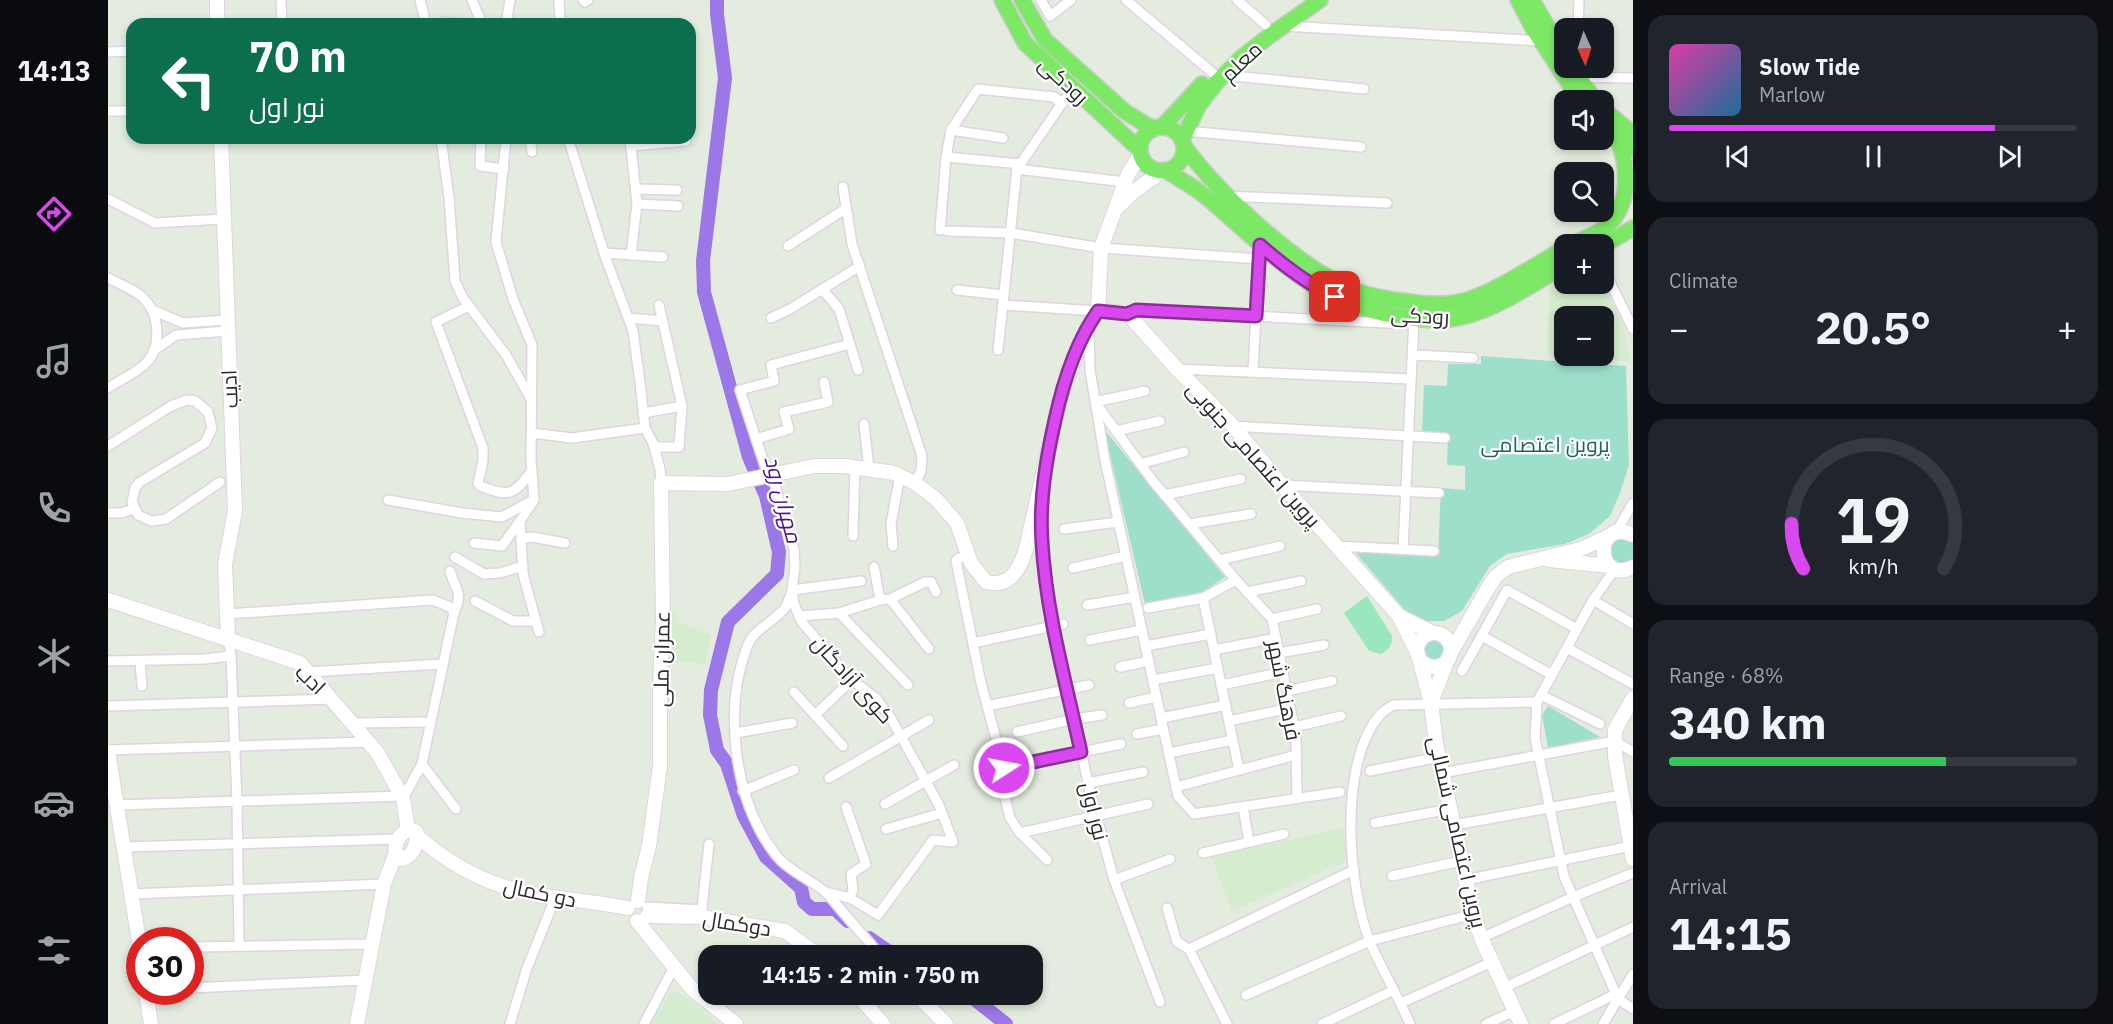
<!DOCTYPE html>
<html lang="en">
<head>
<meta charset="utf-8">
<style>
	body { margin:0; font-family:"IBM Plex Sans",Cairo,sans-serif; background:#20242c; color:#f1f3f6; height:100vh; display:flex; flex-direction:column; font-size:22px; white-space:nowrap }
	* { box-sizing:border-box; margin:0 }
	p { font-size:20px; color:#9ea1a6 }
	.icon { flex:none; width:33px; height:33px; fill:none; stroke:currentColor; stroke-width:2; stroke-linecap:round; stroke-linejoin:round }
	.map { position:relative; flex:1; overflow:hidden }
	.details { display:flex; flex-direction:column; gap:15px; padding:15px; background:#0d0f14; width:480px }
	.details>* { flex:none }
	.hud { position:absolute; left:18px; top:18px; width:570px; height:126px; border-radius:18px; box-shadow:0 3px 9px #0003; background:#0b6e4f; color:#fff; overflow:hidden }
	.needle { width:39px; rotate:177deg }
	.buttons { position:absolute; left:1446px; top:18px; display:grid; gap:12px }
	.buttons a { display:grid; place-items:center; width:60px; height:60px; border-radius:12px; background:#171b24; box-shadow:0 3px 9px #0003; font-size:30px }
	.speed { position:absolute; left:18px; top:927px; display:flex; gap:12px; font-size:30px; font-weight:700; text-align:center }
	.speed>* { display:grid; place-content:center; width:78px; height:78px; border-radius:50%; background:#171b24; box-shadow:0 3px 9px #0003; line-height:1 }
	.speed .limit { border:9px solid #d22; background:#fff; color:#111 }
	.pin { position:absolute; display:grid; place-items:center; width:51px; height:51px; color:#fff; margin:-26px; border-radius:12px; box-shadow:0 3px 9px #0006 }
	.me { position:absolute; width:66px; margin:-33px; rotate:79deg; stroke-linejoin:round; filter:drop-shadow(0 0 4px #0008) }
	.turn { display:flex; align-items:center; gap:21px; height:126px; padding:0 24px; font-size:27px }
	.turn .icon { width:78px; height:78px; stroke-width:2.5 }
	.turn b { display:block; font-size:42px; line-height:51px }
	.big { font-size:45px; font-weight:700; line-height:1.1 }
	.details .card { flex:1; display:flex; flex-direction:column; justify-content:center; gap:9px; min-width:0; padding:0 21px; border-radius:18px; background:#20242c }
	.details .dial { align-items:center; gap:0 }
	.dial svg { height:156px; overflow:visible; fill:none; stroke:#363941; stroke-width:7; stroke-linecap:round; text-anchor:middle }
	.dial text { fill:#f1f3f6; stroke:none }
	.song { display:flex; align-items:center; gap:18px }
	.cover { width:72px; height:72px; border-radius:9px; background:linear-gradient(135deg,hsl(320 70% 55%),hsl(200 70% 35%)) }
	.played { height:6px; border-radius:3px; background:linear-gradient(90deg,#d948ef 80%,#363941 80%) }
	.keys { display:flex; justify-content:space-around; direction:ltr }
	.heat { display:flex; justify-content:space-between; align-items:center; font-size:33px; direction:ltr }
	.charge { height:9px; border-radius:4px; background:linear-gradient(90deg,#34c759 68%,#363941 0) }
	.trip { position:absolute; left:590px; top:945px; width:345px; height:60px; border-radius:18px; background:#171b24; box-shadow:0 3px 9px #0003; font-weight:700; line-height:60px; text-align:center }
	main { display:flex; flex:1; min-height:0 }
	.tab-bar { display:flex; flex-direction:column; width:108px; justify-content:space-around; align-items:center; background:#090b0e; color:#9ea1a6 }
	.tab-bar .icon { width:42px; height:42px }
	.tab-bar .on { color:#d948ef }
	.tab-bar b { font-size:27px; color:#f1f3f6 }
	.map>svg:first-child { display:block }
	.education { fill:#d6ecce; fill-rule:evenodd }
	.green { fill:#9edfcc }
	.pitch { fill:#9ae6be }
	.lines { fill:none; stroke-linecap:round; stroke-linejoin:round }
	.river { stroke:#9c77e7; stroke-width:14 }
	.street-casing { stroke:#e0d3e2; stroke-width:12 }
	.secondary-casing { stroke:#e0d3e2; stroke-width:16 }
	.primary-casing { stroke:#ccc; stroke-width:18 }
	.street { stroke:#fff; stroke-width:9 }
	.secondary { stroke:#fff; stroke-width:14 }
	.primary { stroke:#7de866; stroke-width:15 }
	.route-casing { stroke:#8d2f9b; stroke-width:15 }
	.route { stroke:#d948ef; stroke-width:10 }
	.labels { text-anchor:middle; dominant-baseline:central; stroke-width:4.5; stroke-linejoin:round; paint-order:stroke }
	.street-label { font-size:21px; fill:#2b2b2b; stroke:#fff }
	.park-label { font-size:21px; fill:#1f645a; stroke:#fff }
	.water-label { font-size:22px; font-style:italic; fill:#481694; stroke:#fff }
</style>
</head>
<body>
<main>
<nav class="tab-bar">
<b>14:13</b>
<svg class="icon on" aria-label="directions" viewBox="0 0 24 24"><path d="M12 3l9 9-9 9-9-9zM9 14v-3h6M13 9l2 2-2 2"/></svg>
<svg class="icon" aria-label="music" viewBox="0 0 24 24"><path d="M9 18V5l10-2v13"/><circle cx="6" cy="18" r="3"/><circle cx="16" cy="16" r="3"/></svg>
<svg class="icon" aria-label="phone" viewBox="0 0 24 24"><path d="M5 4h4l2 5-3 2q2 4 5 5l2-3 5 2v4C11 20 4 13 5 4z"/></svg>
<svg class="icon" aria-label="climate" viewBox="0 0 24 24"><path d="M12 3v18M4 7l16 10M4 17L20 7"/></svg>
<svg class="icon" aria-label="car" viewBox="0 0 24 24"><path d="M5 17H2v-5l4-1 3-4h7l3 4 3 1v5h-3M9 17h6M6 11h13"/><circle cx="7" cy="17" r="2"/><circle cx="17" cy="17" r="2"/></svg>
<svg class="icon" aria-label="filters" viewBox="0 0 24 24"><path d="M4 7h16M4 17h16"/><circle cx="9" cy="7" r="2"/><circle cx="15" cy="17" r="2"/></svg>
</nav>
<div class="map">
<svg width="1525" height="1024" viewBox="0 0 1525 1024">
	<rect width="100%" height="100%" fill="#e3ecde"/>
	<g class="education">
		<path d="M1456 279V284H1495L1515 323 1522 362 1440 354 1441 287ZM1456 316H1496V356H1456Z"/>
		<path d="M564 611 570 613 568 621 603 635 597 664 556 660 559 622 562 621Z"/>
		<path d="M1236 828 1238 861 1124 911 1103 856Z"/>
		<path d="M570 991 610 1024H538L543 1014 553 1009 563 992Z"/>
	</g>
	<g class="green">
		<path d="M1373 356 1518 366 1521 465 1512 493 1502 516 1481 534 1457 544 1399 554 1382 566 1354 611 1336 621H1317L1296 609 1246 551 1330 555 1333 488 1357 490V466L1339 465 1340 433 1314 431 1316 385 1339 386 1340 364H1373Z"/>
		<path d="M996 429 1117 577 1094 592 1037 604Z"/>
		<path d="M1512 537 1525 541V559L1514 564C1503 560 1503 556 1502 544Z"/>
		<circle cx="1326" cy="649" r="12"/>
		<path d="M1440 706 1492 737 1440 748 1434 715Z"/>
	</g>
	<path class="pitch" d="M1259 596 1284 636C1284 645 1282 649 1273 654L1261 651 1236 613Z"/>
	<g class="lines">
		<g class="river">
			<path d="M609 0V14L617 78 595 261 596 292 641 457 658 496 671 552 669 574 620 622 603 690 602 715 609 750 619 764 636 816 658 857 693 888 696 902 704 909H727L740 921"/>
			<path d="M761 938 787 956"/>
			<path d="M860 994 898 1024"/>
		</g>
		<g class="street-casing">
			<g id="street">
				<path d="M173 0 174 24"/>
				<path d="M312 0 318 24"/>
				<path d="M364 0 374 24"/>
				<path d="M451 0 452 24"/>
				<path d="M475 0 477 2 480 0"/>
				<path d="M933 0 942 16 963 0"/>
				<path d="M1018 0 1105 73"/>
				<path d="M1129 0 1158 25"/>
				<path d="M335 22 358 24"/>
				<path d="M398 24 402 0"/>
				<path d="M1177 26 1433 41"/>
				<path d="M1470 28 1471 0"/>
				<path d="M0 52 24 51"/>
				<path d="M1116 75 1256 89"/>
				<path d="M1469 77 1525 78"/>
				<path d="M0 111H24"/>
				<path d="M843 130 895 138"/>
				<path d="M1078 131 1253 147"/>
				<path d="M333 138 341 198 347 281 355 298 398 355 423 399"/>
				<path d="M373 138 372 166 396 169"/>
				<path d="M398 138 388 242 405 299 424 345 423 459 426 500 412 521 415 574 431 632"/>
				<path d="M422 138 424 152"/>
				<path d="M460 138 498 259 525 331 532 382 537 428 545 443 552 469 553 483"/>
				<path d="M522 138 529 204 523 255"/>
				<path d="M523 146 578 141"/>
				<path d="M838 157 913 164"/>
				<path d="M909 169 1017 182"/>
				<path d="M735 187 744 244 814 456 813 471 807 483"/>
				<path d="M528 189 569 190"/>
				<path d="M1120 196 1279 203"/>
				<path d="M0 199 47 223 115 219"/>
				<path d="M529 204 570 206"/>
				<path d="M832 230 838 157 843 130 870 89 946 97 954 104"/>
				<path d="M839 231 903 233 993 248 1151 259"/>
				<path d="M680 246 737 209"/>
				<path d="M496 253 555 257"/>
				<path d="M1496 270 1525 329"/>
				<path d="M0 278C11 284 29 290 37 300 52 316 54 350 36 365 26 374 12 380 0 388"/>
				<path d="M714 289 731 309 750 370"/>
				<path d="M849 290 896 295"/>
				<path d="M895 305 990 311"/>
				<path d="M361 306 328 322 375 448V461L370 483"/>
				<path d="M44 310 75 323 119 320"/>
				<path d="M1019 313 1028 310 1298 324"/>
				<path d="M521 318 554 321"/>
				<path d="M663 318 682 309 752 266"/>
				<path d="M981 330 982 370 997 460 1070 796 1086 814 1232 792"/>
				<path d="M890 350 909 169 959 96"/>
				<path d="M45 351 68 335 119 331"/>
				<path d="M1305 355 1365 358"/>
				<path d="M1069 369 1303 379"/>
				<path d="M1145 372 1151 253"/>
				<path d="M987 402 1037 391"/>
				<path d="M989 405 1045 481 1128 580 1164 619 1188 736 1189 799"/>
				<path d="M535 413 574 406"/>
				<path d="M756 424 761 469"/>
				<path d="M1125 426 1337 438"/>
				<path d="M1008 431 1052 421"/>
				<path d="M424 433 464 438 537 428"/>
				<path d="M648 439 681 429 676 412 720 402 716 382"/>
				<path d="M0 446 63 406 79 400 87 401 100 412 104 428 97 443 32 482 27 488 24 502 30 515 43 521 58 519 112 482"/>
				<path d="M546 447H571L574 406 551 305"/>
				<path d="M1032 464 1076 452"/>
				<path d="M665 474 672 506 686 549 687 567 684 590 686 604 693 621 740 677 768 698 784 720 831 805 845 842 825 840 770 915 742 898 717 892"/>
				<path d="M660 475 632 390 666 381 663 365 742 344"/>
				<path d="M1174 485 1331 493"/>
				<path d="M372 486C401 497 406 496 424 470"/>
				<path d="M1056 495 1133 479"/>
				<path d="M935 496 933 540 942 609 983 796 1006 880 1052 1002"/>
				<path d="M280 500 354 513 394 517 425 500"/>
				<path d="M0 513H13L26 509"/>
				<path d="M1081 524 1143 514"/>
				<path d="M956 529 1010 522"/>
				<path d="M1508 532 1525 503"/>
				<path d="M745 536 747 467"/>
				<path d="M413 538 424 537 457 543"/>
				<path d="M366 543 394 546 412 521"/>
				<path d="M785 546 783 524 792 475"/>
				<path d="M1229 546 1326 551"/>
				<path d="M1295 549 1306 319"/>
				<path d="M347 557 376 574 392 573 415 566"/>
				<path d="M861 557 851 558 848 561 873 683 896 768 892 777 902 818 912 833 939 860"/>
				<path d="M1111 560 1172 546"/>
				<path d="M766 567 772 600"/>
				<path d="M965 568 1018 556"/>
				<path d="M1507 569 1485 600 1429 702 1427 738 1456 876 1510 999 1525 1009"/>
				<path d="M342 571C347 590 356 591 346 613"/>
				<path d="M1128 580 1095 598 1131 770"/>
				<path d="M684 590 753 581"/>
				<path d="M684 591C682 597 680 603 677 608 666 622 645 629 639 647 615 710 626 801 668 855 680 870 701 879 716 891 722 896 728 904 734 911 747 926 760 941 773 956"/>
				<path d="M1139 592 1193 581"/>
				<path d="M782 599 821 649"/>
				<path d="M1485 600 1525 624"/>
				<path d="M367 601 405 621H428"/>
				<path d="M979 605 1027 597"/>
				<path d="M1040 608 1095 598"/>
				<path d="M731 613 772 600 782 599 817 582H823L828 592"/>
				<path d="M119 614 325 600 342 607 346 613 314 764 295 798"/>
				<path d="M691 616 731 613 800 685"/>
				<path d="M1164 619 1209 609"/>
				<path d="M1374 636 1444 675"/>
				<path d="M120 639 123 656 129 801 131 946"/>
				<path d="M982 640 1034 630"/>
				<path d="M865 643 955 624"/>
				<path d="M1037 646 1103 634"/>
				<path d="M1459 648 1525 684"/>
				<path d="M1106 650 1168 638"/>
				<path d="M1171 653 1216 645"/>
				<path d="M0 661 96 659 123 656"/>
				<path d="M32 661 34 686"/>
				<path d="M1012 667 1041 661"/>
				<path d="M1354 671 1399 590 1469 629"/>
				<path d="M200 672 334 664"/>
				<path d="M1045 680 1110 668"/>
				<path d="M1113 685 1175 672"/>
				<path d="M1179 691 1224 681"/>
				<path d="M686 692 735 746"/>
				<path d="M1433 695 1492 724"/>
				<path d="M1021 703 1048 697"/>
				<path d="M0 706 224 699"/>
				<path d="M879 706 981 685"/>
				<path d="M707 715 744 680"/>
				<path d="M1053 718 1118 705"/>
				<path d="M1121 721 1182 708"/>
				<path d="M245 723 322 722"/>
				<path d="M1186 727 1233 716"/>
				<path d="M909 732 966 719 994 715"/>
				<path d="M628 733 684 723"/>
				<path d="M1029 734 1055 729"/>
				<path d="M0 750 261 742"/>
				<path d="M1061 753 1125 740"/>
				<path d="M314 764 348 809"/>
				<path d="M896 768 1013 744"/>
				<path d="M1262 771 1331 757"/>
				<path d="M1334 773 1507 741 1525 752"/>
				<path d="M721 778 821 720"/>
				<path d="M980 783 1035 772"/>
				<path d="M1068 787 1188 755"/>
				<path d="M635 791 686 770"/>
				<path d="M777 804 846 765"/>
				<path d="M8 805 294 796"/>
				<path d="M738 807 758 864 743 874 745 890 742 898"/>
				<path d="M1135 807 1141 842"/>
				<path d="M1267 823 1342 809"/>
				<path d="M1346 825 1513 795"/>
				<path d="M778 829 834 813"/>
				<path d="M912 833 1040 804"/>
				<path d="M15 847 290 839"/>
				<path d="M1095 853 1176 834"/>
				<path d="M1284 876 1353 861"/>
				<path d="M1006 880 1062 859"/>
				<path d="M1357 880 1523 846"/>
				<path d="M23 894 276 884"/>
				<path d="M539 907 594 910"/>
				<path d="M1059 908 1069 942 1081 949 1119 1024"/>
				<path d="M593 917 601 844"/>
				<path d="M1373 938 1465 897 1525 873"/>
				<path d="M82 947 265 944"/>
				<path d="M1081 949 1246 870"/>
				<path d="M82 988 258 980"/>
				<path d="M1396 988 1525 927"/>
				<path d="M1138 995 1262 941 1365 914"/>
				<path d="M1293 1003 1384 962"/>
				<path d="M402 1024 419 968 448 896"/>
				<path d="M536 1024 566 967"/>
				<path d="M1214 1024 1286 990"/>
				<path d="M1302 1024C1290 996 1274 970 1262 942 1240 886 1230 765 1271 716 1275 711 1281 708 1285 705L1429 702"/>
				<path d="M1378 1024 1407 1011"/>
				<path d="M1446 1024 1508 994"/>
				<path d="M1495 1024 1525 974"/>
			</g>
		</g>
		<g class="secondary-casing">
			<g id="secondary">
				<path d="M109 0V24"/>
				<path d="M113 138 127 511 117 564 120 639"/>
				<path d="M1010 207 1024 193 1054 171"/>
				<path d="M990 311 1019 313 1069 369 1125 426 1174 485 1291 616 1310 654"/>
				<path d="M1525 535C1486 516 1486 586 1525 567"/>
				<path d="M1441 560 1502 566"/>
				<path d="M0 600 192 663 269 752 295 798 300 830"/>
				<path d="M1291 616 1325 633"/>
				<circle cx="1326" cy="650" r="17"/>
				<path d="M1342 654 1380 588 1388 576 1400 567 1473 549 1503 535"/>
				<path d="M1311 658 1323 703 1328 744 1365 914 1374 940 1413 1024"/>
				<path d="M1525 698 1507 730V756L1525 859"/>
				<path d="M1323 703 1340 658"/>
				<path d="M0 752 32 947"/>
				<path d="M300 830 307 831 309 833C309 845 305 858 292 859 283 850 289 835 300 830Z"/>
				<path d="M309 836C339 862 376 883 415 892 449 899 485 901 520 908"/>
				<path d="M530 901 533 878 541 846 552 766V685L555 619 553 483 620 484 706 466H737L786 473 807 483 828 499 849 523 863 563 878 582C902 588 911 570 918 549L954 391 981 324 990 311 993 248 1020 174 1033 154"/>
				<path d="M539 916 593 917 677 931 711 956"/>
				<path d="M529 921 584 989 628 1024"/>
				<path d="M38 992 43 1024"/>
				<path d="M749 994 775 1024"/>
				<path d="M808 994 838 1024"/>
				<path d="M249 1024 276 884 288 853"/>
			</g>
		</g>
		<g class="primary-casing">
			<g id="primary">
				<path d="M894 0 917 43 1032 150"/>
				<path d="M914 0 937 40 1016 111 1045 129"/>
				<path d="M1410 0 1426 30 1472 100"/>
				<path d="M1424 0 1456 56"/>
				<path d="M1464 68 1487 100"/>
				<path d="M1496 110 1525 134"/>
				<path d="M1054 127 1094 84"/>
				<path d="M1496 127 1510 140 1525 149"/>
				<circle cx="1054" cy="149" r="22"/>
				<path d="M1074 140 1091 105 1109 82 1133 58 1160 37 1212 0"/>
				<path d="M1076 146C1112 195 1191 269 1248 291 1265 297 1284 300 1302 302 1320 305 1337 306 1356 301 1390 291 1425 266 1456 249"/>
				<path d="M1057 170C1068 177 1081 184 1092 192 1159 246 1199 302 1290 316 1313 320 1336 322 1358 316 1392 307 1426 283 1456 266"/>
				<path d="M1465 244C1475 239 1489 234 1498 227 1523 205 1521 168 1510 140"/>
				<path d="M1496 245 1525 228"/>
			</g>
		</g>
		<use href="#street" class="street"/>
		<use href="#secondary" class="secondary"/>
		<use href="#primary" class="primary"/>
	</g>
	<g class="lines">
		<g class="route-casing">
			<path id="route" d="M896 768 973 752C958 683 938 613 934 542 931 501 938 460 947 420 955 383 968 342 990 311L1019 314 1028 310 1148 316 1152 245C1175 265 1199 284 1227 297"/>
		</g>
		<use href="#route" class="route"/>
	</g>
	<g class="labels">
		<g class="street-label">
			<text transform="translate(1133 61) rotate(-43)">معلم</text>
			<text transform="translate(956 80) rotate(43)">رودکی</text>
			<text transform="translate(1312 315) rotate(3)">رودکى</text>
			<text transform="translate(121 389) rotate(-92)">ادیب</text>
			<text transform="translate(1146 454) rotate(48)">پروین اعتصامی جنوبی</text>
			<text transform="translate(553 659) rotate(-89)">عمران ملی</text>
			<text transform="translate(203 679) rotate(44)">ادب</text>
			<text transform="translate(745 679) rotate(48)">کوی آزادگان</text>
			<text transform="translate(1177 690) rotate(79)">فرهنگ شهر</text>
			<text transform="translate(987 811) rotate(76)">نور اول</text>
			<text transform="translate(1350 832) rotate(77)">پروین اعتصامی شمالی</text>
			<text transform="translate(432 892) rotate(12)">دو کمال</text>
			<text transform="translate(629 923) rotate(9)">دوکمال</text>
		</g>
		<g class="park-label">
			<text x="1437" y="444">پروین اعتصامى</text>
		</g>
		<g class="water-label">
			<text transform="translate(676 499) rotate(75)">مهران رود</text>
		</g>
	</g>
</svg>
<div class="buttons">
<a><svg class="needle" viewBox="-14 -14 28 28"><path d="M0-13l5 13h-10z" fill="#e53935"/><path d="M0 13l5-13h-10z" fill="#9ea1a6"/></svg></a>
<a><svg class="icon" aria-label="sound" viewBox="0 0 24 24"><path d="M4 9h4l5-4v14l-5-4H4zM17 9q2 3 0 6"/></svg></a>
<a><svg class="icon" aria-label="search" viewBox="0 0 24 24"><circle cx="10" cy="10" r="6"/><path d="M15 15l6 6"/></svg></a>
<a>+</a>
<a>−</a>
</div>
<div class="speed"><div class="limit">30</div></div>
<div class="pin" style="left:1227px;top:297px;background:#d93025"><svg class="icon" aria-label="arrive" viewBox="0 0 24 24"><path d="M6 21V4h12l-3 4 3 4H6"/></svg></div>
<svg class="me" style="left:896px;top:768px" viewBox="-20 -20 40 40"><circle r="17" fill="#d948ef" stroke="#fff" stroke-width="3"/><path d="M0-11L8 9 0 5-8 9z" fill="#fff"/></svg>
<div class="trip">14:15 · 2 min · 750 m</div>
<div class="hud">
<div class="turn"><svg class="icon" aria-label="left" viewBox="0 0 24 24"><path d="M17 20v-9H6M10 6l-5 5 5 5"/></svg><div><b>70 m</b>نور اول</div></div>
</div>
</div>
<section class="details">
<div class="card">
<div class="song"><i class="cover"></i><div><b>Slow Tide</b><p>Marlow</p></div></div>
<div class="played"></div>
<div class="keys"><svg class="icon" aria-label="previous" viewBox="0 0 24 24"><path d="M18 5L8 12l10 7zM5 5v14"/></svg><svg class="icon" aria-label="pause" viewBox="0 0 24 24"><path d="M8 5v14M16 5v14"/></svg><svg class="icon" aria-label="next" viewBox="0 0 24 24"><path d="M6 5l10 7-10 7zM19 5v14"/></svg></div>
</div>
<div class="card"><p>Climate</p>
<div class="heat"><a>−</a><b class="big">20.5°</b><a>+</a></div>
</div>
<div class="card dial"><svg viewBox="0 0 100 80">
<path d="M14 69A42 42 0 1 1 86 69"/>
<path d="M14 69A42 42 0 0 1 8 46" stroke="#d948ef"/>
<text x="50" y="56" font-size="32" font-weight="700">19</text>
<text x="50" y="72" font-size="11">km/h</text>
</svg></div>
<div class="card"><p>Range · 68%</p><b class="big">340 km</b><div class="charge"></div></div>
<div class="card"><p>Arrival</p><b class="big">14:15</b></div>
</section>
</main>
</body>
</html>
